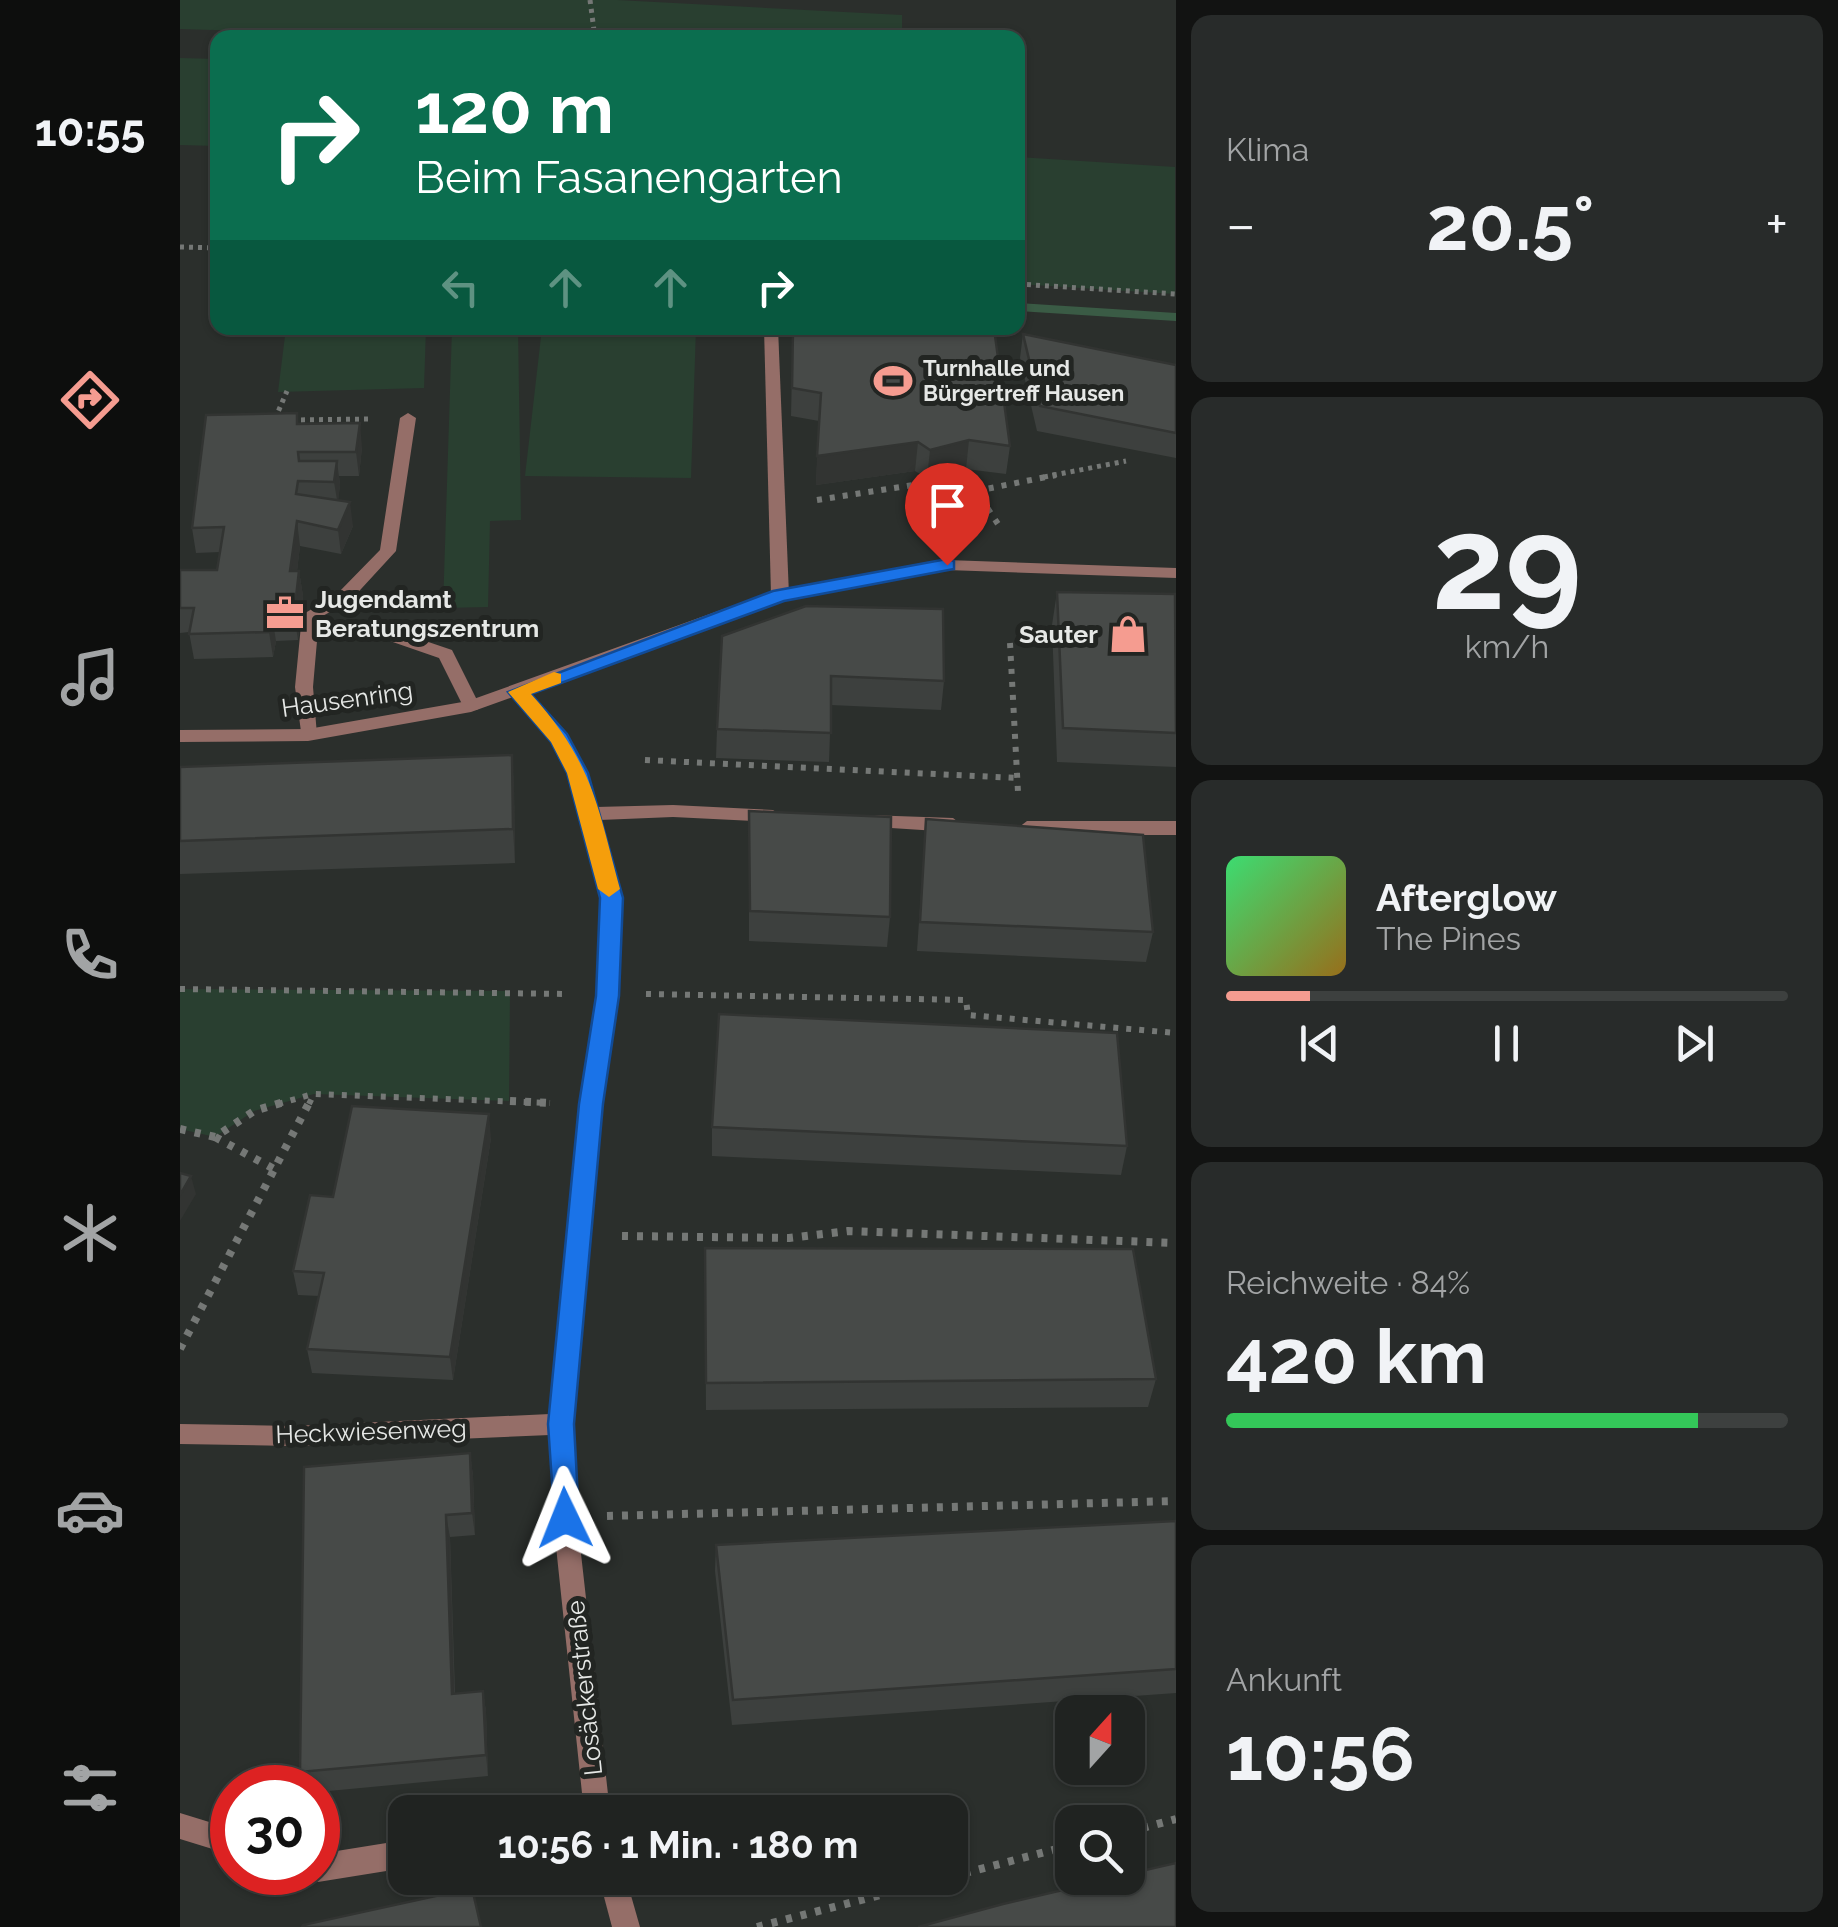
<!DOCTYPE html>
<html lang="de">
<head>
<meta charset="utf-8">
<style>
	body { margin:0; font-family:Raleway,sans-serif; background:#282b2a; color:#f1f3f6; height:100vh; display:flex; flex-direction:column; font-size:38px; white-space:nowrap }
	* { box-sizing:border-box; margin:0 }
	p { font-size:32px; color:#a2a4a5 }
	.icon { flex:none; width:55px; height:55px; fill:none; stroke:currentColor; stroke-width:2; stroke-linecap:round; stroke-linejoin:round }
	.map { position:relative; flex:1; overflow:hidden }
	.details { display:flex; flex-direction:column; gap:15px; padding:15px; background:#121312; width:662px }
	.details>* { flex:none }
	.banner { position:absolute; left:30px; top:30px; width:815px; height:305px; border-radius:20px; box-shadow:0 2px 8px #0004,0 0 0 2px #3d403f; background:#0b6e4f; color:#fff; overflow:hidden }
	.needle { width:65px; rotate:21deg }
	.buttons { position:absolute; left:875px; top:1695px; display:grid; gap:20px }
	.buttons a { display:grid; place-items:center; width:90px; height:90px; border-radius:20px; background:#202321; box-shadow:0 2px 8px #0004,0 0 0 2px #3d403f; font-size:50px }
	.speed { position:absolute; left:30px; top:1765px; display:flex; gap:20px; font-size:50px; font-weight:700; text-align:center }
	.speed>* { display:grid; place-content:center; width:130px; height:130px; border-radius:50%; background:#202321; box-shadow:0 2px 8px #0004,0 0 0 2px #3d403f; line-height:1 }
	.speed .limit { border:15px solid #d22; background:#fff; color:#111 }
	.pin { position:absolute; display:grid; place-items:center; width:85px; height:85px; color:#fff; margin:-102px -42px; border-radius:50% 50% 50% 0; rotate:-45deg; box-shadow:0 0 10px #0007 }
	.pin .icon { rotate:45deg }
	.me { position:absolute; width:110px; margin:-55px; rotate:358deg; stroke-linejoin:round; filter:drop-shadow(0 0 8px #0008) }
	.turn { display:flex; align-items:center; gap:35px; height:210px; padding:0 40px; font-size:45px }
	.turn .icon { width:130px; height:130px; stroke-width:2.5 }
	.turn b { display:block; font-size:70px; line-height:85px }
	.lanes { display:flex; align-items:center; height:95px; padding:0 40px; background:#0003; justify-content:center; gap:50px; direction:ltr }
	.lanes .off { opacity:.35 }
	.big { font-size:75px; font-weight:700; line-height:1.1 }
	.details .card { flex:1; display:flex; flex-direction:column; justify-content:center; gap:15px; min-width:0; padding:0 35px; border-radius:20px; background:#282b2a }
	.details .dial { align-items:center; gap:0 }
	.dial b { font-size:130px; line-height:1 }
	.song { display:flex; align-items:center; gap:30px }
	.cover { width:120px; height:120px; border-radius:15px; background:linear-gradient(135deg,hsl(140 70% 55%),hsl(40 70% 35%)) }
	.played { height:10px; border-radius:5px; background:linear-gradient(90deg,#f59c90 15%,#3d403f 15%) }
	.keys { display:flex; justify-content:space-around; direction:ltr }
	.heat { display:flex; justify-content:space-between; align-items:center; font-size:55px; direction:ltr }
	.charge { height:15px; border-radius:8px; background:linear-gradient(90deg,#34c759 84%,#3d403f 0) }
	.trip { position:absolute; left:208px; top:1795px; width:580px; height:100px; border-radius:20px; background:#202321; box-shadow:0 2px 8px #0004,0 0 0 2px #3d403f; font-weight:700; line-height:100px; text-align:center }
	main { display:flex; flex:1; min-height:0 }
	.dock { display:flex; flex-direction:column; width:180px; justify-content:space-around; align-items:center; background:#0d0e0d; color:#a2a4a5 }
	.dock .icon { width:70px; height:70px }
	.dock .active { color:#f59c90 }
	.dock b { font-size:45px; color:#f1f3f6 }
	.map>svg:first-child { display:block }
	.green { fill:#293f30 }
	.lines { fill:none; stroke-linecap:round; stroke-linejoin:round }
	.stream { fill:#3a5b45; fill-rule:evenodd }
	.path-far2 { stroke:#757876; stroke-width:5; stroke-dasharray:4 5; stroke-linecap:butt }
	.path-far1 { stroke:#757876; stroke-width:6; stroke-dasharray:5 8; stroke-linecap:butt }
	.path { stroke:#757876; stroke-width:8; stroke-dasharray:6 9; stroke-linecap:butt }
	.lane { fill:#956e68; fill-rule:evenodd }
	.street { fill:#956e68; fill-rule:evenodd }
	.wall { fill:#3d403e }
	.shaded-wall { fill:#323432 }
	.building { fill:#474a48; stroke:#323432; stroke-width:2.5 }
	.route { fill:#1a73e8; stroke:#114b97; stroke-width:2.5 }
	.slow { fill:#f59e0b }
	.labels { text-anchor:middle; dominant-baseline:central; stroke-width:10; stroke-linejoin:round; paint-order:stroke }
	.far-poi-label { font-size:22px; font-weight:bold; fill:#e6e8e6; stroke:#222522; text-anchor:start }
	.poi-label { font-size:25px; font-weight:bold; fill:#e6e8e6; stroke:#222522; text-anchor:start }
	.street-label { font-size:25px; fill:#e6e8e6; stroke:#222522 }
</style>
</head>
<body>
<main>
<nav class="dock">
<b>10:55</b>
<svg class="icon active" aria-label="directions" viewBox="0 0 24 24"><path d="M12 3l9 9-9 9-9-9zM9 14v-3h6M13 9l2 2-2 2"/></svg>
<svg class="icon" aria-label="music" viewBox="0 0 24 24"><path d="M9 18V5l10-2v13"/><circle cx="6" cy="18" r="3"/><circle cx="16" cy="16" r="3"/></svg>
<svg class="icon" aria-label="phone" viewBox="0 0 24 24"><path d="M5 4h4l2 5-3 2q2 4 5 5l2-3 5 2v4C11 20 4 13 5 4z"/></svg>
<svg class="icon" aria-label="climate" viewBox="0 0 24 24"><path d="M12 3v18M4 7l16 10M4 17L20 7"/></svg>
<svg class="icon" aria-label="car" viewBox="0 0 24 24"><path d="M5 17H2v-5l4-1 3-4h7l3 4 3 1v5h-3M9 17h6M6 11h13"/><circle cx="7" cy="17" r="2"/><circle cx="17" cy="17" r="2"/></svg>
<svg class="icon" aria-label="filters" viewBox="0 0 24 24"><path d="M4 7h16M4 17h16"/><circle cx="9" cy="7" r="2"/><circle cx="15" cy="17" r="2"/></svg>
</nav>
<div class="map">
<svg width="996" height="1927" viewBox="0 0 996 1927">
	<rect width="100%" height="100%" fill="#2b2f2c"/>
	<g class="green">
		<path d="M0 0H437L722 15V37L310 38 0 29Z"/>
		<path d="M0 58 37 59V146L0 145Z"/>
		<path d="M838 157 995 167V294L838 284Z"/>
		<path d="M106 328H246L244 388 98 392Z"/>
		<path d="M272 328H338L341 520 310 521 308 607 263 608Z"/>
		<path d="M362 328H516L511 478 345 476Z"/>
		<path d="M0 989 330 991 329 1101 134 1094 74 1111 35 1137 0 1129Z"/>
	</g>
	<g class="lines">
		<path class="stream" d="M838 303 996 313V321L838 311Z"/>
		<g class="path-far2">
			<path d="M410 0 415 38"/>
			<path d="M0 247 38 248"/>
			<path d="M838 284 996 294"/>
			<path d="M95 419 107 391"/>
			<path d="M112 420 189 419"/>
			<path d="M864 477 946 461"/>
		</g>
		<g class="path-far1">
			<path d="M796 491 876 475"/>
			<path d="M637 500 740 484 796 491 822 530"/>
			<path d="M830 643 838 792"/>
			<path d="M465 760 838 778"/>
			<path d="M0 989 389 994"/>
			<path d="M466 994 786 1000 788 1015 996 1033"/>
			<path d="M98 1104 133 1094"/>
			<path d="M129 1104 134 1094 370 1103"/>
		</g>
		<g class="path">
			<path d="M330 1101 370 1103"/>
			<path d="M0 1129 35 1137 74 1111 107 1101"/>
			<path d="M35 1137 94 1169"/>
			<path d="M442 1236 609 1238 668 1231 996 1243"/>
			<path d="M0 1349 130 1101"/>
			<path d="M427 1516 996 1501"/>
			<path d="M948 1832 996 1819"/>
			<path d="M770 1877 892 1845"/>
			<path d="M577 1927 766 1878"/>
		</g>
		<g class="lane">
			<path d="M584 328H598L609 595 600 600 591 595Z"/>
			<path d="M228 413 236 418 216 551 170 601 139 618 133 687 137 735 134 739H122L115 687 122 615 158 593 200 550 220 418Z"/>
			<path d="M213 630 272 650 300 706 297 710H285L259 658 207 640 204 636Z"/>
		</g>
		<g class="street">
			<path d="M767 560 996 568V578L767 570 603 600 348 692C382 731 403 757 416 807L493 805 593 810 602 816 593 822 493 817 420 820 441 898 437 995 422 1104 393 1424 397 1518 430 1812H404L373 1518 370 1435 113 1446 0 1444V1424L113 1426 370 1414 400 1104 417 995 421 898 389 773 372 742 333 697 291 712 128 741 0 742V730L128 729 288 701 594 591Z"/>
			<path d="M687 815 773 818 782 825 773 832 680 826 678 821 680 816Z"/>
			<path d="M847 821H996V835H847L838 828Z"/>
			<path d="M0 1813 52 1829V1855L0 1839Z"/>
			<path d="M225 1840V1868L138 1882 128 1878 126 1872H138V1854Z"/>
			<path d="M419 1878H446L460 1927H432Z"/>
		</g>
	</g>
	<g class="wall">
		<path d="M613 328 830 446 826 474 786 469 747 478 735 471 636 485 639 421 611 416Z"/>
		<path d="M843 334 996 365V458L857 431 840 358Z"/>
		<path d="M119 424 182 447 179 476H159L160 485 158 500 173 526 161 554 120 546 117 571H119L123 596 118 640 96 641 93 657 14 659 9 632 0 633V570H37L40 552 16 553 12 528Z"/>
		<path d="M877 592 996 598V767L877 762 872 625Z"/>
		<path d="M626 606 764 681 761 710 651 705 649 762 536 758 537 729Z"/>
		<path d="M332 755 334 789 335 863 0 874V767Z"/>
		<path d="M569 811 710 917 707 947 569 941Z"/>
		<path d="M746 819 973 932 966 962 737 951Z"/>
		<path d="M532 1127 947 1146 941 1175 532 1156Z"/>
		<path d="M311 1138 273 1380 132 1373 127 1349 139 1296 118 1295 113 1271 153 1197Z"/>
		<path d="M525 1276 976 1379 968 1407 526 1410Z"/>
		<path d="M290 1453 293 1476 295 1535 270 1537 275 1694 303 1691 306 1712 308 1776 138 1792V1788H124L120 1772Z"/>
		<path d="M996 1521V1693L552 1725 535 1571 536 1545Z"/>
	</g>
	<g class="shaded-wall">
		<path d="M180 423 182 447 179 476 176 452Z"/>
		<path d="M789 440 786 469 747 478 750 450Z"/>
		<path d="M738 442 735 471 636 485 637 456Z"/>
		<path d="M157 461 160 485 158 506 154 482Z"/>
		<path d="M170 502 173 526 161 554 158 530Z"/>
		<path d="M117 521 120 546 114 596 110 571Z"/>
		<path d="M119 571 123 596 118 640 114 615Z"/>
		<path d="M92 616 96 641 93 657 89 632Z"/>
		<path d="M332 755 334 789 335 863 333 829Z"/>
		<path d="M309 1114 311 1138 273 1380 270 1357Z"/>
		<path d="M11 1176 16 1194 0 1221V1195Z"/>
		<path d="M290 1453 293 1476 295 1535 292 1513Z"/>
		<path d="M266 1515 270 1537 275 1716 272 1694Z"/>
		<path d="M303 1691 306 1712 308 1776 306 1755Z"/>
	</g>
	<g class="building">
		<path d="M613 328H814L830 446 789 440 750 450 738 442 637 456 641 393 612 388Z"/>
		<path d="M843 334 996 365V433L860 406Z"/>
		<path d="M117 413V424L180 423 176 452H118L119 461H157L154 482 118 481 116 494 170 502 158 530 117 521 110 571H119L114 615 92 616 89 632 9 634 14 608H0V570H37L44 527 12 528 26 415Z"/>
		<path d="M877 592 995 594 996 733 883 728Z"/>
		<path d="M626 606 763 609 764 681 651 676V733L537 729 542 636Z"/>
		<path d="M332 755 333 829 0 841V767Z"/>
		<path d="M569 811 711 817 710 917 570 911Z"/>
		<path d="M746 819 963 835 973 932 740 922Z"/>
		<path d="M539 1014 937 1033 947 1146 532 1127Z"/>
		<path d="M172 1106 309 1114 270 1357 127 1349 144 1273 113 1271 130 1195 153 1197Z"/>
		<path d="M0 1173 11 1176 0 1195Z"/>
		<path d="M525 1248 953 1249 976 1379 526 1383Z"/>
		<path d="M290 1453 292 1513 266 1515 272 1694 303 1691 306 1755 120 1772 124 1467Z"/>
		<path d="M996 1521V1669L553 1700 536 1545Z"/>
		<path d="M996 1863V1927H738L823 1904 934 1878H948V1874Z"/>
		<path d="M292 1888 301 1927H122L123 1925Z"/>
	</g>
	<path class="route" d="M767 559 774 561V569L604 601 351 694 387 734 408 773 443 898 439 996 423 1104 394 1424 399 1518 395 1526 385 1530 375 1526 368 1424 399 1104 416 996 420 898 387 773 371 742 328 692 593 591Z"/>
	<path class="slow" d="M374 672 381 674V683L351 694C413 763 417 804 440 889L429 897 418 889 387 773 371 742 328 692Z"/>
	<defs>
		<g id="stadium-bare" transform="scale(3)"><path d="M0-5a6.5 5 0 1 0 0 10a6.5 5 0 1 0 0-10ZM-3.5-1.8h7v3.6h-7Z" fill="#f59c90" stroke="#222522" stroke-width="2.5" paint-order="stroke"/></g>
		<g id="office-bare" transform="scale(3)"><path d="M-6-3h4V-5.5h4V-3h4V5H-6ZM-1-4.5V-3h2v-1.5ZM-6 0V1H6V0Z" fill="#f59c90" stroke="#222522" stroke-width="2.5" paint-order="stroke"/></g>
		<g id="shop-bare" transform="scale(3)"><path d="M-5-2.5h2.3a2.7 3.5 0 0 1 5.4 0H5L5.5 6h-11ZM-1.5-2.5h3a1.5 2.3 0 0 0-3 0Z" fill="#f59c90" stroke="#222522" stroke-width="2.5" paint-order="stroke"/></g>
	</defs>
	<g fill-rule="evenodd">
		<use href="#stadium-bare" x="713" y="381"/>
		<use href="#office-bare" x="105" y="613"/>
		<use href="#shop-bare" x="948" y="634"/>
	</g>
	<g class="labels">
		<g class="far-poi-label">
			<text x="743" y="368">Turnhalle und<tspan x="743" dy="25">Bürgertreff Hausen</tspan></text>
		</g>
		<g class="poi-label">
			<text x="135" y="599">Jugendamt<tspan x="135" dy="29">Beratungszentrum</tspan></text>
			<text x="918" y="634" text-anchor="end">Sauter</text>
		</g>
		<g class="street-label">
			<text transform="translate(167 699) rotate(-8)">Hausenring</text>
			<text transform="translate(191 1431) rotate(-2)">Heckwiesenweg</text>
			<text transform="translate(404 1688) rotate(-96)">Losäckerstraße</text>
		</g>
	</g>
</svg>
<div class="buttons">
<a><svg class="needle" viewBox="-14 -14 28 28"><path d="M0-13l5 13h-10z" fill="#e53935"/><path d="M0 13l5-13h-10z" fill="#a2a4a5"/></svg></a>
<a><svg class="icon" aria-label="search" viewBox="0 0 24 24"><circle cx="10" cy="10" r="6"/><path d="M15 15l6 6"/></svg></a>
</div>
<div class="speed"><div class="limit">30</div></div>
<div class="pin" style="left:767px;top:565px;background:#d93025"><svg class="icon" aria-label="arrive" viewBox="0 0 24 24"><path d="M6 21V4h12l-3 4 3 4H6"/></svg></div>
<svg class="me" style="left:385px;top:1518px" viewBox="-20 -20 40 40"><path d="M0-17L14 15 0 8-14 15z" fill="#1a73e8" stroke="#fff" stroke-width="4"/></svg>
<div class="trip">10:56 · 1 Min. · 180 m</div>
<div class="banner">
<div class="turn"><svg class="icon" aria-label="right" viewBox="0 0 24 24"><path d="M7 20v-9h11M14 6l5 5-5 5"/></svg><div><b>120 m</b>Beim Fasanengarten</div></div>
<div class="lanes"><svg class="icon off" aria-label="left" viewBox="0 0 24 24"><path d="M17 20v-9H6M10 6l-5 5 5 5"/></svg><svg class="icon off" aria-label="ahead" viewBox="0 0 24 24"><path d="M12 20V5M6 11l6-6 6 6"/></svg><svg class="icon off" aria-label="ahead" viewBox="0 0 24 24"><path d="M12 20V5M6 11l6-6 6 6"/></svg><svg class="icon" aria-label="right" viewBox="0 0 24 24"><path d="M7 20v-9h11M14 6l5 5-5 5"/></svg></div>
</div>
</div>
<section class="details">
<div class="card"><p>Klima</p>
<div class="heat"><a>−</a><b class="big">20.5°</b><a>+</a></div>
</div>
<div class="card dial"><b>29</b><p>km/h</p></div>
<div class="card">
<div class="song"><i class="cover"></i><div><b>Afterglow</b><p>The Pines</p></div></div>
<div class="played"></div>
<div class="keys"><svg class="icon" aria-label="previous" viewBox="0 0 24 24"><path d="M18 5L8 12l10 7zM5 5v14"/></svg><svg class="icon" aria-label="pause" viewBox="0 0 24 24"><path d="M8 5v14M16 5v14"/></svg><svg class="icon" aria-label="next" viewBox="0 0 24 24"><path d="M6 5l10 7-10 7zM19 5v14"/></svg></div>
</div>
<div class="card"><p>Reichweite · 84%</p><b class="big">420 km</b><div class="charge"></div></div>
<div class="card"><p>Ankunft</p><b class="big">10:56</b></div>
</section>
</main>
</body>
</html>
